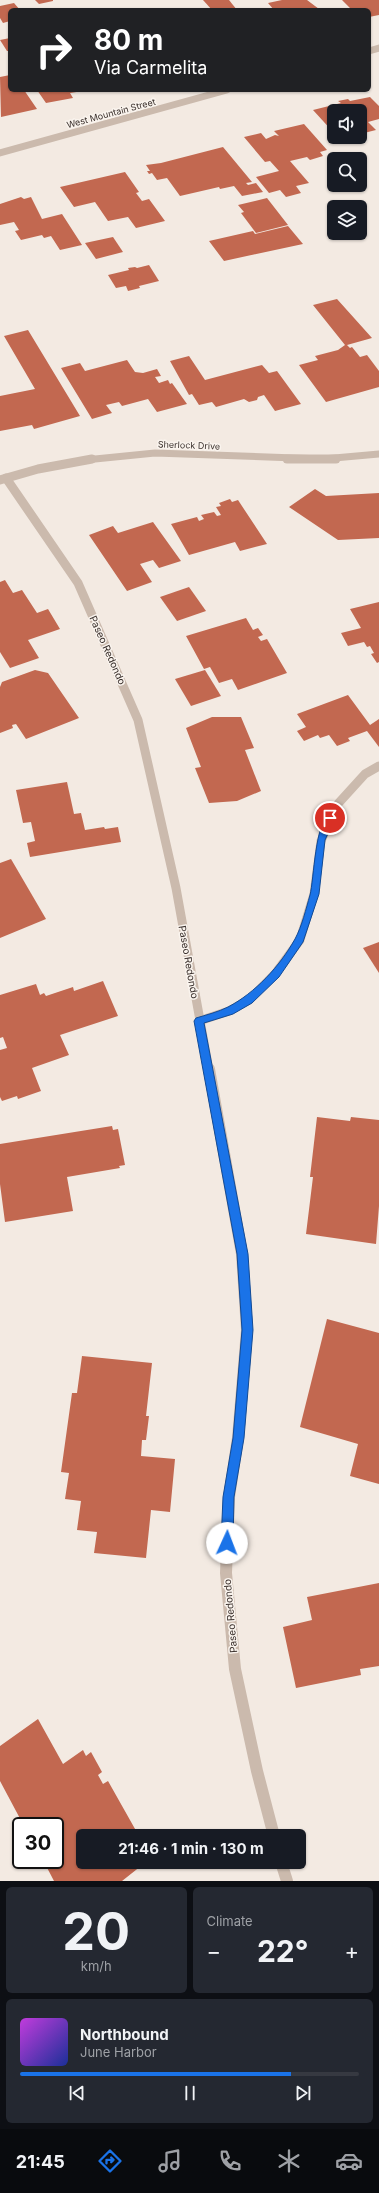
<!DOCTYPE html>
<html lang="en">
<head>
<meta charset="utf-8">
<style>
	body { margin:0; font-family:Inter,sans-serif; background:#242831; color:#f1f3f6; height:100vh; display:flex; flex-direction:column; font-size:15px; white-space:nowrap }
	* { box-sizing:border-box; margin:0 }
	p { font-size:13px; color:#9ea1a6 }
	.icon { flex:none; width:22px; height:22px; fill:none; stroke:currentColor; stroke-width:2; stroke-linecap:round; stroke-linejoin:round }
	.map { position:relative; height:1881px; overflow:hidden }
	.details { display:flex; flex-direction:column; gap:6px; padding:6px; background:#0d0f14; flex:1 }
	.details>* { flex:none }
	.banner { position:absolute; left:8px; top:8px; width:363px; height:84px; border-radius:6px; box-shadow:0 1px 3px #0004; background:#202124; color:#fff; overflow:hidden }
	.tools { position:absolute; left:327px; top:104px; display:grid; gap:8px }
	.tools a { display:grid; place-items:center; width:40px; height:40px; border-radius:6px; background:#171b24; box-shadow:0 1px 3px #0004; font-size:20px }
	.speed { position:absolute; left:12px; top:1817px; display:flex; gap:8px; font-size:20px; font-weight:700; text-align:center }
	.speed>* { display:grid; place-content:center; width:52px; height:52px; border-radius:50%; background:#171b24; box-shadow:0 1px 3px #0004; line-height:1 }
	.speed .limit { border:2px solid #111; border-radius:6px; background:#fff; color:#111 }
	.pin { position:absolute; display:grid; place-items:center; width:34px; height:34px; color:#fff; margin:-17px; border:2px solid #fff; border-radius:50%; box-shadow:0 1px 4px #0007 }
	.me { position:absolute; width:44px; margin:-22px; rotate:2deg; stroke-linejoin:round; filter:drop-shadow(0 0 3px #0008) }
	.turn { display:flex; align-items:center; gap:14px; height:84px; padding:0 20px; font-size:18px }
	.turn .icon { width:52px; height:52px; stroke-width:2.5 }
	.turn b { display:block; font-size:28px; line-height:34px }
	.big { font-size:30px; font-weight:700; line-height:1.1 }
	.details .tile { flex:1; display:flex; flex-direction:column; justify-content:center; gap:6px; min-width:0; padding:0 14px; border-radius:6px; background:#242831 }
	.details .dial { align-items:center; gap:0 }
	.dial b { font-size:52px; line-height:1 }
	.song { display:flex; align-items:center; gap:12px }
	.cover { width:48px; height:48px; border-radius:6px; background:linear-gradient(135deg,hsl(290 70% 55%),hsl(230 70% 35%)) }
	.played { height:4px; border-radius:2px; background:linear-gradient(90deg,#1a73e8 80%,#363941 80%) }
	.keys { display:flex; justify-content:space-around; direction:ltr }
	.heat { display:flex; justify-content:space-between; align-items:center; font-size:22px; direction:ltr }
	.details .tiles { flex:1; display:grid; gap:6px; grid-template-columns:1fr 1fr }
	.tile:last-child { grid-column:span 2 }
	.trip { position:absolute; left:76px; top:1829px; width:230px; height:40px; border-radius:6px; background:#171b24; box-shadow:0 1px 3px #0004; font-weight:700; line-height:40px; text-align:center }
	.dock { display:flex; height:64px; justify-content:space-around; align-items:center; background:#090b0e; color:#9ea1a6 }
	.dock .icon { width:28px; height:28px }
	.dock .on { color:#1a73e8 }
	.dock b { font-size:18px; color:#f1f3f6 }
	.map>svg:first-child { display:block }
	.building { fill:#c26850 }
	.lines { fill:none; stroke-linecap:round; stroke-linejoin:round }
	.minor-far2 { stroke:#cbbaad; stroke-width:7 }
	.minor-far1 { stroke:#cbbaad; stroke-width:9 }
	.minor { stroke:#cbbaad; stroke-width:12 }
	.route { fill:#1a73e8; stroke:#114b97 }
	.labels { text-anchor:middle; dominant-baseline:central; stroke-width:3; stroke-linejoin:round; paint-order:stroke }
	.far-street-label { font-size:9px; fill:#3a302c; stroke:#faf4ee }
	.street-label { font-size:10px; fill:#3a302c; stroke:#faf4ee }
</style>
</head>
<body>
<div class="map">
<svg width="379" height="1881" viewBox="0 0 379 1881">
	<rect width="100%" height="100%" fill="#f3eae2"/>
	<g class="building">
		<path d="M35 0H53V1L39 4Z"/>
		<path d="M203 0H229L237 10H212Z"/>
		<path d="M282 0H307L319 9 325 8 327 10H274L268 3Z"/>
		<path d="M342 0H379V15L369 17V10H352Z"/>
		<path d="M14 3 20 10H10V21L3 23 0 18V6Z"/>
		<path d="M10 38V51H7L0 40Z"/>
		<path d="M10 75V90H24L37 109 1 117 0 77Z"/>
		<path d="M37 90H83V91L70 93 73 98 46 103Z"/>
		<path d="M370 97 379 106V119L368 122 376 130 360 134V111H334V133L313 110 341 103 338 101 348 99 350 101Z"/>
		<path d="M304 124 327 150 320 152 323 156 310 160 307 157 290 161 309 183 296 186 301 193 286 197 280 190 269 193 256 177 279 171 270 161 265 162 244 137 261 133 266 139 275 135 279 136 274 131Z"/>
		<path d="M340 137H358V138L343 141Z"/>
		<path d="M223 147 252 182 246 183 248 185 256 183 263 192 242 196 234 186 220 189 219 187 180 196 167 178 157 180 152 173 149 174 147 171H150L146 165 161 163Z"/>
		<path d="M125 172 139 192 136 193 142 201 149 199 165 221 136 228 128 217 108 221 95 202 74 207 60 187Z"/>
		<path d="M21 197 24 199 31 197 42 219 62 214 82 245 60 250 51 236 44 238 42 235 21 240 15 231 19 230 14 222 0 225V204Z"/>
		<path d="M267 198 288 225 256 233 241 213 244 212 238 205Z"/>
		<path d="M288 226 303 244 224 261 209 241 253 231 255 234Z"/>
		<path d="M113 237 123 252 96 259 85 243Z"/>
		<path d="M149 265 159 281 139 286 140 288 128 291 126 286 116 288 108 275 129 270 128 268 135 267 137 268Z"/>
		<path d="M337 299 372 338 347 345 350 348 352 347 360 357 367 355 379 371V387L326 402 299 365 318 360 315 356 338 350 345 345 313 305Z"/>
		<path d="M28 330 80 416 34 429 32 425 0 431V396L35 389 4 336Z"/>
		<path d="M189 356 205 380 262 365 269 373 277 371 301 404 275 411 264 395 258 397 257 400 249 402 244 399 216 407 212 402 199 405 192 394 189 395 170 361Z"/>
		<path d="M127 360 135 372 143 373 157 369 161 376 155 377 159 383 168 380 170 384 172 383 187 404 157 412 148 399 122 406 119 402 106 405 112 413 92 419 61 368 80 363 85 371Z"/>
		<path d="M315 489 326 496 379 493V538L338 540 289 507Z"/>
		<path d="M230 499 232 502 238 500 267 544 240 551 235 542 189 555 171 524 197 517 199 521 204 519 201 515 214 512 217 516 221 515 216 507 221 506 219 503Z"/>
		<path d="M153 522 181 561 159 568 153 560 140 564 152 582 127 591 89 535 113 526 118 533Z"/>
		<path d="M5 580 13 593 22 590 37 613 48 609 60 629 28 640 39 658 10 668 0 652V582Z"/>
		<path d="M189 587 206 611 177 621 160 597Z"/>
		<path d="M379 602V662L377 663 371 654 374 653 370 646 367 647 364 642 348 646 341 633 361 628 350 609Z"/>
		<path d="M246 618 253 630 258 628 263 635 258 637 261 641 267 639 287 673 238 690 232 679 219 683 210 667 204 669 186 636Z"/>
		<path d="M35 670 48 673 79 718 26 739 16 724 12 725 13 728 0 733V687L2 682Z"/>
		<path d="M205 670 221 696 191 706 175 679Z"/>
		<path d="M348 695 370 725 379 719V747L367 731 348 738 350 741 337 746 329 735 320 738 318 735 304 741 297 731 306 727 297 714Z"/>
		<path d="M212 717H241L254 748 245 750 261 791 237 801 209 803 195 768 201 767 186 728Z"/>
		<path d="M67 782 74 814 81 813 85 830 104 827 105 829 118 827 121 842 30 857 27 843 35 841 31 822 23 823 16 790Z"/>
		<path d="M11 859 46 919 0 938V863Z"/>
		<path d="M379 942V973L363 948Z"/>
		<path d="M103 981 118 1016 60 1035 69 1055 32 1068 41 1091 18 1099 17 1096 2 1101 0 1097V1050L7 1048 3 1037 0 1038V995L36 984 40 995 44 993 46 996 73 987 74 991Z"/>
		<path d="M317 1117 350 1121 351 1117 379 1120V1206L376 1244 306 1234 313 1177H310Z"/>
		<path d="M112 1126 113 1130 118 1129 125 1165 119 1166 120 1168 67 1177 73 1211 5 1222 0 1184V1144Z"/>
		<path d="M327 1319 379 1333V1484L350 1476 358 1444 300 1427Z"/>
		<path d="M82 1356 152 1363 146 1416H149L146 1440H142L141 1456 175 1459 170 1512 151 1510 146 1558 94 1553 97 1532 77 1530 81 1501 65 1499 69 1473 61 1472 72 1393H77Z"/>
		<path d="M379 1583V1666L360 1669 361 1675 296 1688 283 1627 312 1620 307 1597Z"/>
		<path d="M38 1719 63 1764 83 1750 86 1756 91 1752 102 1772 98 1775 103 1784 108 1781 139 1836H83V1862H146L122 1881H54L43 1860H55V1826H24L0 1781V1746Z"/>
	</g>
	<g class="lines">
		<g class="minor-far2">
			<path d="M369 51 379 48"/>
			<path d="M0 153 227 90"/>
			<path d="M85 460 155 453 323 459 379 454"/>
		</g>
		<g class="minor-far1">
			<path d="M287 459H336"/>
			<path d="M6 478 78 583 138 720 176 888 209 1070"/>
			<path d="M0 480 38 469 92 459"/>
			<path d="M199 1021 229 1011 249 1000 275 974 300 940 314 894 321 841 335 807 365 774 379 766"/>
		</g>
		<g class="minor">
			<path d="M209 1069 242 1254 247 1330 238 1438 229 1497 226 1573 235 1669 257 1771 274 1836"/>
			<path d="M281 1862 287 1881"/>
		</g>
	</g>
	<path class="route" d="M330 815 335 818 325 840 319 894 303 942 279 977 252 1003 233 1014 204 1023 248 1254 253 1330 244 1438 234 1497 233 1543 231 1547 227 1549 223 1547 221 1543 223 1497 233 1438 242 1330 237 1254 194 1021 196 1018C206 1015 218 1012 228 1007 255 993 280 966 295 939 302 926 306 909 310 895 314 880 315 820 330 815Z"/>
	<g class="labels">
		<g class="far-street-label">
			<text transform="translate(111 113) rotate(-15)">West Mountain Street</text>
			<text transform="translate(189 445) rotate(2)">Sherlock Drive</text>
		</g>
		<g class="street-label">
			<text transform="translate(108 650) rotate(66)">Paseo Redondo</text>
			<text transform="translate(189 962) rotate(80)">Paseo Redondo</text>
			<text transform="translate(230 1616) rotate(-95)">Paseo Redondo</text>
		</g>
	</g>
</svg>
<div class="tools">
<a><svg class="icon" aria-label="sound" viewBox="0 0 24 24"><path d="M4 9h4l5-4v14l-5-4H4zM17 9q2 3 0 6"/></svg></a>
<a><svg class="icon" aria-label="search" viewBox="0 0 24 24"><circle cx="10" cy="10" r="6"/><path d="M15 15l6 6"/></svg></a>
<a><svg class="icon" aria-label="layers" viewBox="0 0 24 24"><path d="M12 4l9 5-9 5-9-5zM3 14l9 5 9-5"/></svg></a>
</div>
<div class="speed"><div class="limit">30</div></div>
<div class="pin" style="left:330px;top:818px;background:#d93025"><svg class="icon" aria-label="arrive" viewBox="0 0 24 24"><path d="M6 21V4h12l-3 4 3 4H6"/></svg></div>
<svg class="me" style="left:227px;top:1543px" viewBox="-20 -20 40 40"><circle r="19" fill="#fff"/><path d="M0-13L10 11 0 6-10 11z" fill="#1a73e8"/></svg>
<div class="trip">21:46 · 1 min · 130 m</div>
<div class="banner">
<div class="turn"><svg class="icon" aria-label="right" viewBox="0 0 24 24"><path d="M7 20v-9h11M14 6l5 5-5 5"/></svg><div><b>80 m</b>Via Carmelita</div></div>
</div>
</div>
<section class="details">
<div class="tiles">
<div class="tile dial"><b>20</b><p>km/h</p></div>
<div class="tile"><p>Climate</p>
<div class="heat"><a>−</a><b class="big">22°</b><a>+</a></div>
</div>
<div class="tile">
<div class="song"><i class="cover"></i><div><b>Northbound</b><p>June Harbor</p></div></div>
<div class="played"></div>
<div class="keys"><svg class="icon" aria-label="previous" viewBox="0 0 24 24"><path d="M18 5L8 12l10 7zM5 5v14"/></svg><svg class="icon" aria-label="pause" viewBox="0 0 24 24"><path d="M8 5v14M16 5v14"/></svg><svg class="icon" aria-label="next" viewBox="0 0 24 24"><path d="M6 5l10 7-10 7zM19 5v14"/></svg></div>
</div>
</div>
</section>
<nav class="dock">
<b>21:45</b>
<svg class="icon on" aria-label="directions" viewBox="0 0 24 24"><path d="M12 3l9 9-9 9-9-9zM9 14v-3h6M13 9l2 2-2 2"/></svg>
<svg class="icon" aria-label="music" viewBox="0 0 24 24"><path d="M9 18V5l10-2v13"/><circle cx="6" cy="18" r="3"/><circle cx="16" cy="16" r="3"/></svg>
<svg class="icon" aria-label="phone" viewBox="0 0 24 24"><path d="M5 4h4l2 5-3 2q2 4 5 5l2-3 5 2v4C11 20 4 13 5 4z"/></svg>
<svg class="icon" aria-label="climate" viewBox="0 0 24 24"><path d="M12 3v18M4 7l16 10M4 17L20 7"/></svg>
<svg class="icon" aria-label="car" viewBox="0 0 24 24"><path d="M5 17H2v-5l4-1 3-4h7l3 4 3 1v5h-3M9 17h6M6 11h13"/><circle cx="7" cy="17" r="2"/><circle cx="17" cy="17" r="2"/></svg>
</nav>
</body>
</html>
